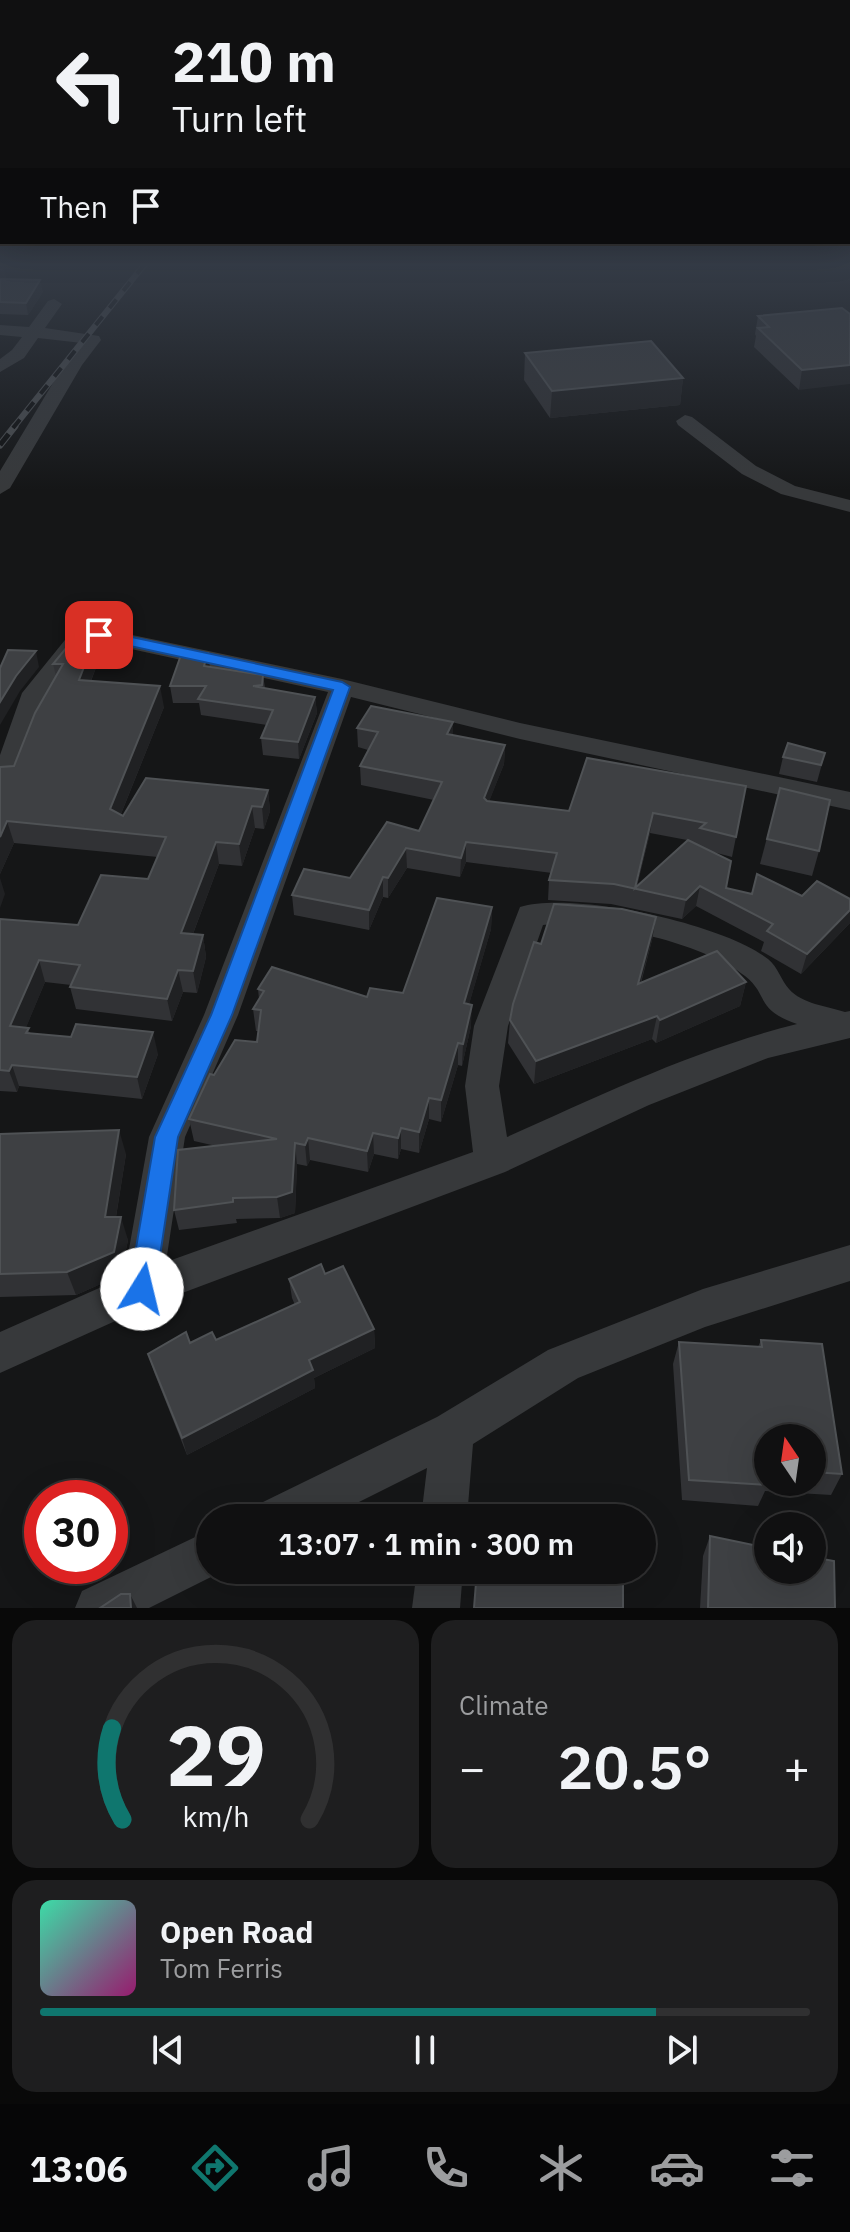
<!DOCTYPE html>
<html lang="en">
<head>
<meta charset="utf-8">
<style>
	body { margin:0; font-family:"IBM Plex Sans",sans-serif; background:#1e1e1f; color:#f1f3f6; height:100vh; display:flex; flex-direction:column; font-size:30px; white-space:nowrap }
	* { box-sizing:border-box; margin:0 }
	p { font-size:26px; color:#9c9d9f }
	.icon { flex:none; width:44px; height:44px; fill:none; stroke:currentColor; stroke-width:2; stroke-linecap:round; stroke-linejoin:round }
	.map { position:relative; height:1608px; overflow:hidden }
	.side { display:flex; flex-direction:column; gap:12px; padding:12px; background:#090909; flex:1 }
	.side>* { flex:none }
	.top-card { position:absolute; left:0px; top:0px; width:850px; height:244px; box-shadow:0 8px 32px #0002,0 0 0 2px #303031; background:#101011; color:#f1f3f6; overflow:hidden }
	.needle { width:52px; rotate:347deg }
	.controls { position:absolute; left:754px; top:1424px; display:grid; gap:16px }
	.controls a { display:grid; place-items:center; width:72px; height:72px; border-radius:50%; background:#101011; box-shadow:0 8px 32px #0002,0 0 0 2px #303031; font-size:40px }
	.speed { position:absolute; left:24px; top:1480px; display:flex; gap:16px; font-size:40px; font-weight:700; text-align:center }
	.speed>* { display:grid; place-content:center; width:104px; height:104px; border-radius:50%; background:#101011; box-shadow:0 8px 32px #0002,0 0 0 2px #303031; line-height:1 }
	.speed .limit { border:12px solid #d22; background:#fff; color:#111 }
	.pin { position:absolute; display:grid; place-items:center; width:68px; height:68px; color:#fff; margin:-34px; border-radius:16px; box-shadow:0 4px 12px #0006 }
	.me { position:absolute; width:88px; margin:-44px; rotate:9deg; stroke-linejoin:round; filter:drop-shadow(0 0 6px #0008) }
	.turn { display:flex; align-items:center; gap:28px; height:168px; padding:0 40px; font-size:36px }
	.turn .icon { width:104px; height:104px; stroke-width:2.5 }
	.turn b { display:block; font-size:56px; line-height:68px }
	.then { display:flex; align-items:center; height:76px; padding:0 40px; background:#0003; gap:16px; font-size:30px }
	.big { font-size:60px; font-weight:600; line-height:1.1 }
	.side .tile { flex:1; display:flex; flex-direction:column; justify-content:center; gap:12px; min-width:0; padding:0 28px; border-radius:24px; background:#1e1e1f }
	.side .dial { align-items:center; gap:0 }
	.dial svg { height:208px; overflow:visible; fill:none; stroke:#303031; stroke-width:7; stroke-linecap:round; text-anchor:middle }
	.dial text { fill:#f1f3f6; stroke:none }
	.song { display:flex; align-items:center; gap:24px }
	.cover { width:96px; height:96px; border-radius:12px; background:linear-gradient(135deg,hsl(160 70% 55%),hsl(320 70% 35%)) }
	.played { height:8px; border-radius:4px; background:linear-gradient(90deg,#0f766e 80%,#303031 80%) }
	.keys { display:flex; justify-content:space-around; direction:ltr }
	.heat { display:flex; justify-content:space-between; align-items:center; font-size:44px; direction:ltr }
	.side .tiles { flex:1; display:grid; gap:12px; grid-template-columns:1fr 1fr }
	.tile:last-child { grid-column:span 2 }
	.trip { position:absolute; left:196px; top:1504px; width:460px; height:80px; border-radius:40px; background:#101011; box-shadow:0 8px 32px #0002,0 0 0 2px #303031; font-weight:600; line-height:80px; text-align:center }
	.tab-bar { display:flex; height:128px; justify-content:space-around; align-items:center; background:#060607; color:#9c9d9f }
	.tab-bar .icon { width:56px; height:56px }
	.tab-bar .on { color:#0f766e }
	.tab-bar b { font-size:36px; color:#f1f3f6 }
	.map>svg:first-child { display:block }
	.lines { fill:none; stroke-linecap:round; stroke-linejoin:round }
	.minor { fill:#37393b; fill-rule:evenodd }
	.rail-far1-casing { stroke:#4a4d50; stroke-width:6 }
	.rail-casing { stroke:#4a4d50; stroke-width:7 }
	.rail-far1 { stroke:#101112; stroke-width:4; stroke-dasharray:11; stroke-linecap:butt }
	.rail { stroke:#101112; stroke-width:5; stroke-dasharray:14; stroke-linecap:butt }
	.wall { fill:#313235; fill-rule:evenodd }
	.shaded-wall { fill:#202123 }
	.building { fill:#3e4043; stroke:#4f5255; stroke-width:2 }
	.route { fill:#1a73e8; stroke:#114b97; stroke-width:2 }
</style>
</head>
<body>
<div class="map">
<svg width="850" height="1608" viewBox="0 0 850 1608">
	<rect width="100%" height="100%" fill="#151617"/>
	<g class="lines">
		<g class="minor">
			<path d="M54 299 62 304 45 328 99 336 101 340 82 365 10 488 0 494V471L65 363 82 343 38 338 24 358 0 372V359L12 350 22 337 0 335V325L29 327 48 301Z"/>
			<path d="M685 415 692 417 756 466 795 486 850 500V512L781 494 742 474 678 425 676 421Z"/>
			<path d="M99 628 342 679 520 723 850 792V810L520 739 351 697 238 1015 185 1137 166 1262 473 1152 465 1086 474 1026 520 907C575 891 723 924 768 959 778 967 781 980 789 989 802 1004 827 1006 845 1012L850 1011V1038L768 1058 649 1105 505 1172 153 1304 0 1373V1332L124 1277 149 1137 204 1015 328 692 99 642 86 645 47 694 25 759 10 776 0 779V755L22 693 69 635ZM543 925C597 919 702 942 745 976 770 996 754 1009 797 1024 697 1049 601 1095 507 1137L499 1086 508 1026Z"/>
			<path d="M850 1245V1281L705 1327 578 1378 473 1444 467 1518H421L427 1468 327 1518H256L263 1502 437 1417 548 1350 703 1289Z"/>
			<path d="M210 1530V1570H225L149 1608H75L82 1591Z"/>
			<path d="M417 1570H463L460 1608H412Z"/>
		</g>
		<g class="rail-far1-casing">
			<path id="rail-far1" d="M13 428 144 265"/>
		</g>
		<g class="rail-casing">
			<path id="rail" d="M0 445 15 426"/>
		</g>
		<use href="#rail-far1" class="rail-far1"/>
		<use href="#rail" class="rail"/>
	</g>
	<g class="wall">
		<path d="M0 268H4L6 279 43 292 28 315 0 314Z"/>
		<path d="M842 308 799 390 754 347 756 336 755 334 758 316Z"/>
		<path d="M525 353 683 378 680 405 550 418 524 380Z"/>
		<path d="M96 636 100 657 91 681 164 707 121 814 123 816 268 790 270 811 264 829 255 828 242 866 219 864 193 934 203 935 206 957 197 993 183 992 172 1021 76 1009 70 987 71 985 45 982 26 1027 30 1033 158 1054 142 1099 19 1086 17 1092 0 1091V919L78 925 148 879 158 857 14 843 0 874V767L14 766 56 676 53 664Z"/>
		<path d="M208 653 210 667 263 675 265 688 315 697 317 713 299 759 263 755 261 738 267 725 201 715 199 703H173L170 686Z"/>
		<path d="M357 728 453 735 505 745 504 764 489 801 569 811 587 758 736 837 732 857 713 852 726 888 752 894 850 899V923L801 974 761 951 764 942 696 906 682 919 611 904 548 900 549 880 552 873 466 862 460 877 407 868 388 898 383 897 369 930 294 915 292 895 350 878 419 831 434 800 361 785 360 766 368 750 358 747ZM650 833 687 840 637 886Z"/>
		<path d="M825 753 817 782 779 774 783 757Z"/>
		<path d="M780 788 819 851 812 876 760 864Z"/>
		<path d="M492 907 491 929 469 1004 471 1026 462 1066 458 1065 441 1122 429 1119 419 1153 401 1149 398 1159 374 1154 368 1172 310 1160 307 1166 297 1164 295 1213 280 1218 236 1219 237 1223 179 1230 174 1210 216 1146 194 1141 189 1119 214 1075 257 1042 259 1031H256L253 1009 259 999 258 989 367 997 403 993Z"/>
		<path d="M656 917 652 940 641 983 746 982 740 1006 656 1043 652 1039 534 1084 508 1043 510 1020 541 944Z"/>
		<path d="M0 1134 126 1154 116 1217 128 1240 121 1275 76 1295 0 1297Z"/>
		<path d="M325 1274 374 1329 375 1348 314 1378 315 1388 187 1455 154 1372 148 1354 190 1343 216 1340 295 1305 292 1298 289 1279Z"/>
		<path d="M761 1340 842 1474 831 1495 765 1491 758 1506 682 1500 673 1364 679 1342 758 1347ZM768 1438H812V1482H768Z"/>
		<path d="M710 1536 835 1608H700L703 1556Z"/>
	</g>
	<g class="shaded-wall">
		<path d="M4 268 6 280 0 288V272Z"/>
		<path d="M40 280 43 292 28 315 26 303Z"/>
		<path d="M850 365V384L799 390 802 370Z"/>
		<path d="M683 378 680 405 550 418 552 391Z"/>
		<path d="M96 636 100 657 83 701 79 680Z"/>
		<path d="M36 651 39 667 20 691 0 725V702L16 676Z"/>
		<path d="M208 653 210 669 204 666Z"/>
		<path d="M160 686 164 707 114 831 110 809Z"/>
		<path d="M315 697 317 713 299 759 298 742Z"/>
		<path d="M453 722V742L447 734Z"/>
		<path d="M505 745 504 764 483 817 484 798Z"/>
		<path d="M268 790 270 811 264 829 262 807Z"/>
		<path d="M252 806 255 828 242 866 239 844Z"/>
		<path d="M653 813 650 833 636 889H635Z"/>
		<path d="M7 821 14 843 0 874V837Z"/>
		<path d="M216 842 219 864 185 955 181 933Z"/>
		<path d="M466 842V862L460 877 461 858Z"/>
		<path d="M406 848 407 868 388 898V878Z"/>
		<path d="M383 877V897L369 930V910Z"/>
		<path d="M0 878 5 894 0 908Z"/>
		<path d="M700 886 696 906 682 919 686 900Z"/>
		<path d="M492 907 491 929 463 1025 464 1003Z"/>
		<path d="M850 910V923L801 974 807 954Z"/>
		<path d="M656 917 652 940 634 1007 638 984Z"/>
		<path d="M203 935 206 957 197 993 193 971Z"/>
		<path d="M39 960 45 982 18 1047 10 1026Z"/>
		<path d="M178 970 183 992 172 1021 167 999Z"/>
		<path d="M746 982 740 1006 656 1043 660 1020Z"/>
		<path d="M472 1005 471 1026 462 1066 463 1044Z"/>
		<path d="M657 1016 652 1039 534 1084 536 1061Z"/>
		<path d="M153 1032 158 1054 142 1099 137 1077Z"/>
		<path d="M458 1043V1065L441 1122V1100Z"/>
		<path d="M12 1065 19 1086 17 1092 9 1071Z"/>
		<path d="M429 1098V1119L419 1153V1132Z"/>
		<path d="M401 1128V1149L398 1159V1138Z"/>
		<path d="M119 1130 126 1154 112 1241 105 1217Z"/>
		<path d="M373 1133 374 1154 368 1172 367 1151Z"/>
		<path d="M308 1138 310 1160 307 1166 305 1145Z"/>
		<path d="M295 1143 297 1164 295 1213 280 1218 277 1197Z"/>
		<path d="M121 1217 128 1240 121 1275 76 1295 67 1272Z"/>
		<path d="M374 1329 375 1348 314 1378 315 1388 187 1455 182 1438 309 1360Z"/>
		<path d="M130 1594 137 1608H131Z"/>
	</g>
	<g class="building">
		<path d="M0 279 40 280 26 303 0 302Z"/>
		<path d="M842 308 850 314V365L802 370 758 328 769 327 758 316Z"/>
		<path d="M651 341 683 378 552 391 525 353Z"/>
		<path d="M76 636H96L79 680 160 686 110 809 123 816 146 778 268 790 262 807 252 806 239 844 216 842 181 933 203 935 193 971 178 970 167 999 70 987 80 965 39 960 10 1026 29 1028 26 1033 71 1037 76 1024 153 1032 137 1077 12 1065 9 1071 0 1070V919L78 925 101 875 148 879 166 837 7 821 0 837V767L14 766 35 713 63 664H53Z"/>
		<path d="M8 650 36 651 16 676 0 702V668Z"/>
		<path d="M182 652 208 653 204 666 263 675 262 685 253 686 315 697 298 742 261 738 273 710 198 699 206 686H170Z"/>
		<path d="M371 706 453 722 447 734 505 745 484 798 487 801 569 811 587 758 746 786 736 837 700 828 706 823 653 813 635 888 688 840 731 861 726 888 752 894 757 874 802 896 817 881 850 899V910L807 954 767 931 773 924 700 886 686 900 614 884 549 880 557 853 466 842 461 858 406 848 388 878 383 877 369 910 292 895 304 869 350 878 387 822 419 831 442 782 360 766 378 732 357 728Z"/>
		<path d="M788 743 825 753 821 765 783 757Z"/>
		<path d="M780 788 830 800 819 851 767 839Z"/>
		<path d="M437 898 492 907 464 1003 472 1005 463 1044 458 1043 441 1100 429 1098 419 1132 401 1128 398 1138 373 1133 367 1151 308 1138 305 1145 295 1143 292 1192 277 1197 233 1198V1202L174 1210 178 1150 277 1139 189 1119 210 1074 214 1075 235 1040 257 1042 261 1010 253 1009 264 991 258 989 272 967 367 997 370 988 403 993Z"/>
		<path d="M554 904 622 909 656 917 638 984 717 951 746 982 660 1020 657 1016 536 1061 510 1020 513 1004 534 942 541 944Z"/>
		<path d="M119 1130 105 1217H121L114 1252 67 1272 0 1274V1134Z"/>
		<path d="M321 1264 325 1274 343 1266 374 1329 309 1360 313 1370 182 1438 148 1354 186 1332 190 1343 212 1332 216 1340 300 1302 289 1279Z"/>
		<path d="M761 1340 822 1344 842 1474 812 1472V1438H768V1469H765L767 1485 689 1480 679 1342 762 1347Z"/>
		<path d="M710 1536 768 1548V1570H812V1557L834 1561 835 1608H708Z"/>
		<path d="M477 1570H623V1608H474Z"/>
		<path d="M121 1594H130L131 1608H100Z"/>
	</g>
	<linearGradient id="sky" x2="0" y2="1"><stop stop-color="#0c0c0d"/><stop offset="0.54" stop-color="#353c47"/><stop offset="1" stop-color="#353c47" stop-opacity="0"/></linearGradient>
	<rect width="850" height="490" fill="url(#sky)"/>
	<path class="route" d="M99 630 342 682 350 687 232 1015 178 1137 155 1289 151 1297 142 1301 133 1297 129 1289 155 1137 211 1015 333 690 93 638V631Z"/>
</svg>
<div class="controls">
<a><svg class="needle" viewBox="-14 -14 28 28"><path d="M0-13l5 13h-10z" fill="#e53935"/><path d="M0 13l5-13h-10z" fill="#9c9d9f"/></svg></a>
<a><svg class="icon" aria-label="sound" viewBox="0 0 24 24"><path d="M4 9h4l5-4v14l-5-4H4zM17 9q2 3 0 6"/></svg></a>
</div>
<div class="speed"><div class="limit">30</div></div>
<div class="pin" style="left:99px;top:635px;background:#d93025"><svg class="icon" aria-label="arrive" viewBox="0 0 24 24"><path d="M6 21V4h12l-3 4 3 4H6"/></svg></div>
<svg class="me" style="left:142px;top:1289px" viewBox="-20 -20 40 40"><circle r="19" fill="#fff"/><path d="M0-13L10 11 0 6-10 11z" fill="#1a73e8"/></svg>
<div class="trip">13:07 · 1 min · 300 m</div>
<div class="top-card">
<div class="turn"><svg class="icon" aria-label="left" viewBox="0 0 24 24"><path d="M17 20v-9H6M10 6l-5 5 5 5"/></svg><div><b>210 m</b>Turn left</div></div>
<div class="then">Then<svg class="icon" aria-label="arrive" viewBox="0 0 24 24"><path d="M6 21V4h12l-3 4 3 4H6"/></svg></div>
</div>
</div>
<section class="side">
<div class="tiles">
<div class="tile dial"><svg viewBox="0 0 100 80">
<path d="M14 69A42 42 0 1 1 86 69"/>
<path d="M14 69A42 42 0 0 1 10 34" stroke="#0f766e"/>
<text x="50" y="56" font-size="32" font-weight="700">29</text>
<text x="50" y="72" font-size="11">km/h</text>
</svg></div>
<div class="tile"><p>Climate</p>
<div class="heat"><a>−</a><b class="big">20.5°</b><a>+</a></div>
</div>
<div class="tile">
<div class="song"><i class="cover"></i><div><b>Open Road</b><p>Tom Ferris</p></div></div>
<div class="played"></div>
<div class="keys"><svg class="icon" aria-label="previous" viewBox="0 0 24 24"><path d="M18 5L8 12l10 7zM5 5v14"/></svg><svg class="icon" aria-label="pause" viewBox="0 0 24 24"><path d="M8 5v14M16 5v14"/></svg><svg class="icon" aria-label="next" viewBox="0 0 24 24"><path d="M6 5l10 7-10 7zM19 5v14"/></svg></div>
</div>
</div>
</section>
<nav class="tab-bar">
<b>13:06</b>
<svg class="icon on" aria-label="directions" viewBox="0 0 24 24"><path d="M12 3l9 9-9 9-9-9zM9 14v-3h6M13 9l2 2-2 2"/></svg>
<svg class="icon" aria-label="music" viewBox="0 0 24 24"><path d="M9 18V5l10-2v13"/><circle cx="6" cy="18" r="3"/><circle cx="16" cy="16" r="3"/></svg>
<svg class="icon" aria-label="phone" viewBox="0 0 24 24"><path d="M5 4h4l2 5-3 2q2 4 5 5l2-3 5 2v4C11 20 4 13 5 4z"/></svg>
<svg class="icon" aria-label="climate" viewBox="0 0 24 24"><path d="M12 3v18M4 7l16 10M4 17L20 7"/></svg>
<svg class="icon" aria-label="car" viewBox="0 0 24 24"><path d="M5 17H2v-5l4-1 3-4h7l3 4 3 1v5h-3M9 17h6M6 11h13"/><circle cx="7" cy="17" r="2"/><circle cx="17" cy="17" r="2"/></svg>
<svg class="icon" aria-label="filters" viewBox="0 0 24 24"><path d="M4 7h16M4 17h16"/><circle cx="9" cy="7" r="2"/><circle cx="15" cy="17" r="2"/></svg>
</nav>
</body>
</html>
